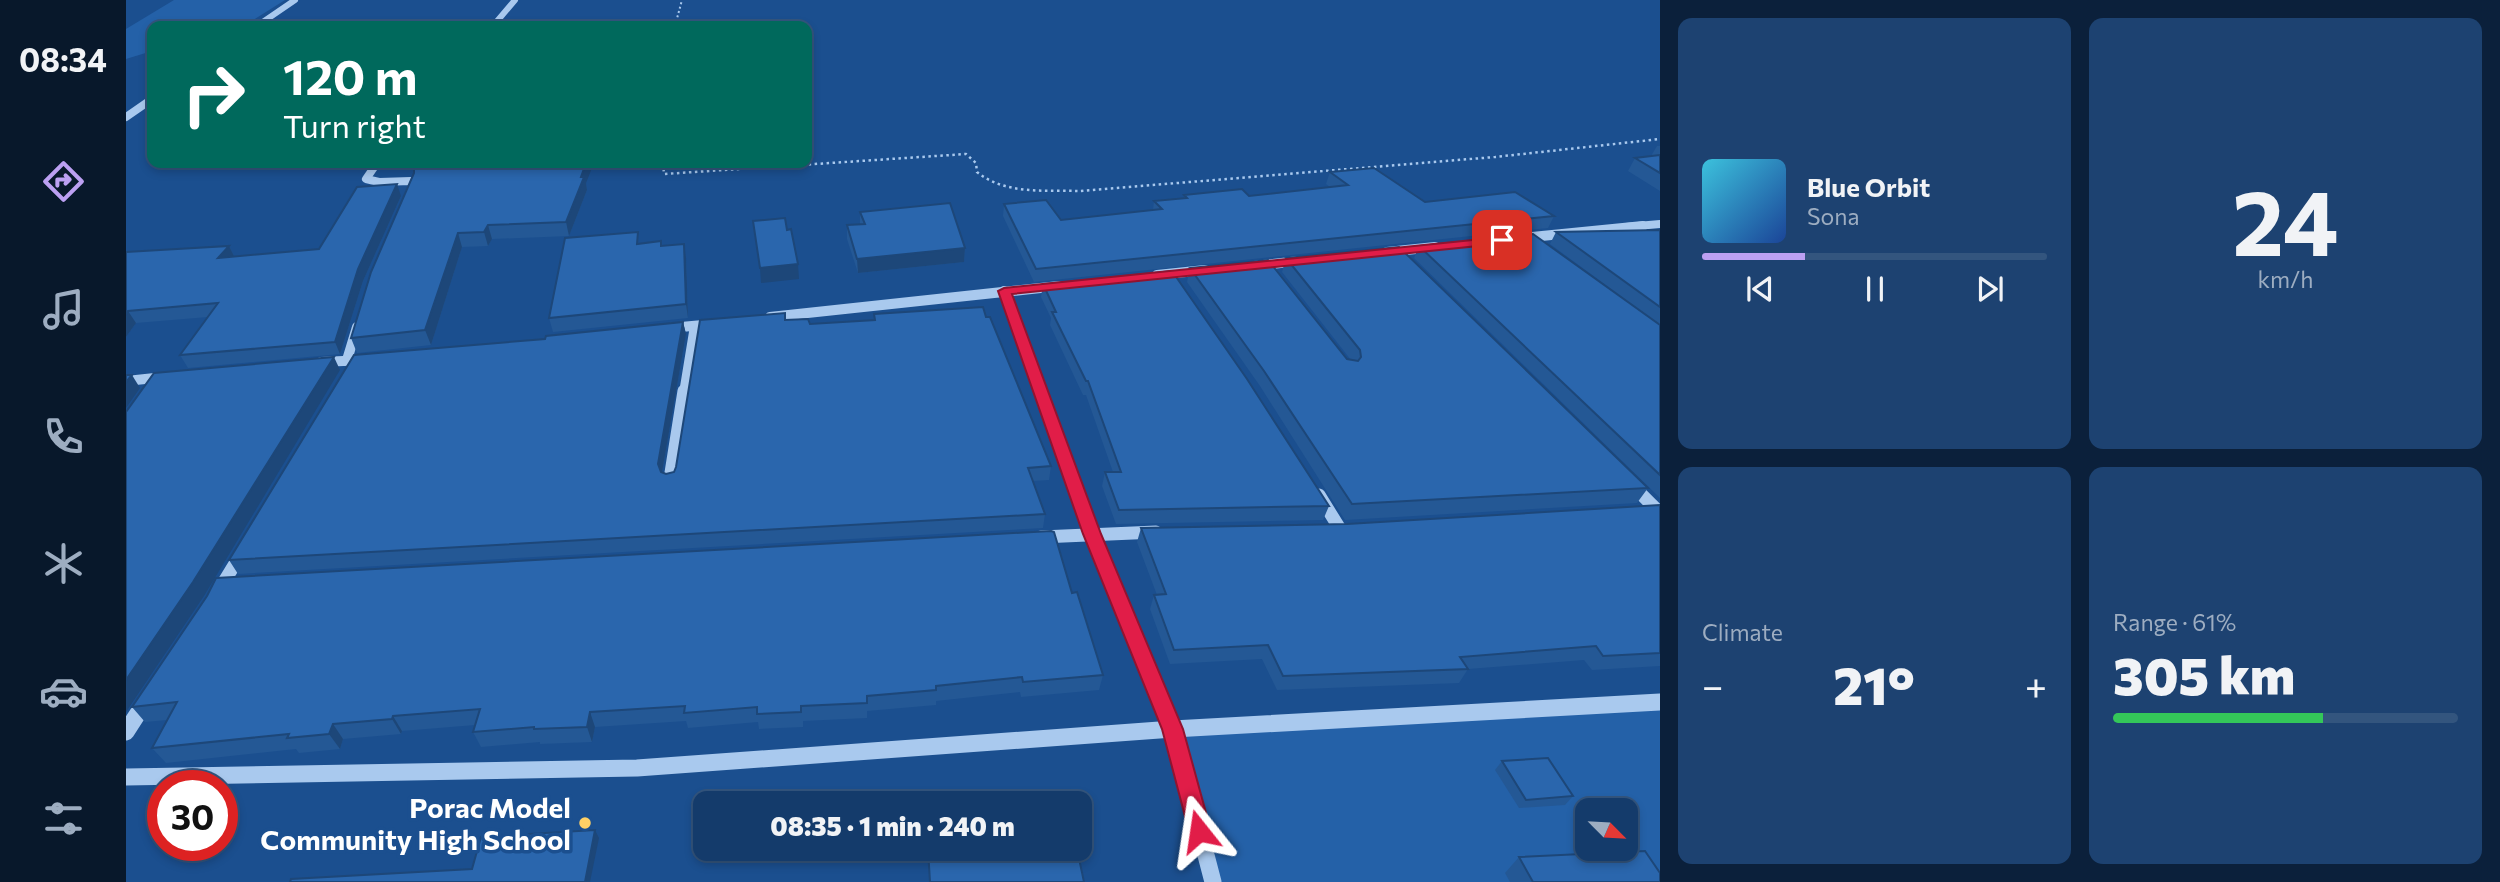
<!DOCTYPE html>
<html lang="en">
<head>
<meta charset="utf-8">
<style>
	body { margin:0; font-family:Commissioner,sans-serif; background:#1d4271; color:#f1f3f6; height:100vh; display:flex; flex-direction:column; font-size:26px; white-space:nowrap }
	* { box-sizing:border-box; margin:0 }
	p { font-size:23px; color:#9dadc1 }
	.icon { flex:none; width:38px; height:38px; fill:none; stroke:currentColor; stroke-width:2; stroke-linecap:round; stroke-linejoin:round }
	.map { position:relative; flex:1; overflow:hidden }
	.drawer { display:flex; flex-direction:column; gap:18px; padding:18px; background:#0b203b; width:840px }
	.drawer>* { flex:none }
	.hud { position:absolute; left:21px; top:21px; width:665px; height:147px; border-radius:14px; box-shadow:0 4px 10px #0003,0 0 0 2px #33557e; background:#00695c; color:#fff; overflow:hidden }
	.needle { width:46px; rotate:114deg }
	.controls { position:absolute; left:1449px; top:798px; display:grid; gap:14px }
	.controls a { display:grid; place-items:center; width:63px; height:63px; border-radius:14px; background:#143b6b; box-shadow:0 4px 10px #0003,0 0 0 2px #33557e; font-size:35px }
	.speed { position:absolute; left:21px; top:770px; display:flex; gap:14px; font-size:35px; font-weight:700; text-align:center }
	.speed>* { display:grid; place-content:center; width:91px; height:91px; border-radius:50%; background:#143b6b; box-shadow:0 4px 10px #0003,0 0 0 2px #33557e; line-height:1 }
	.speed .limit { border:10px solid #d22; background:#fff; color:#111 }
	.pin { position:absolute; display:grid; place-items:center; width:60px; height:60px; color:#fff; margin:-30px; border-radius:14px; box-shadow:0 4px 10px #0006 }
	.me { position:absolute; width:77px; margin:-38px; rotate:345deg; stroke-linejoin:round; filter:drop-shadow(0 0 5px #0008) }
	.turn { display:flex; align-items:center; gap:24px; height:147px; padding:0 21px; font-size:32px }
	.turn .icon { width:91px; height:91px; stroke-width:2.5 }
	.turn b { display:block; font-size:49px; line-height:60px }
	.big { font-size:52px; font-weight:800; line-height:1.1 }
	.drawer .widget { flex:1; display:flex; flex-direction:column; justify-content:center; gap:10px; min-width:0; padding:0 24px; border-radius:14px; background:#1d4271 }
	.drawer .dial { align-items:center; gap:0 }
	.dial b { font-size:91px; line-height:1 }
	.song { display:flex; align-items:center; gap:21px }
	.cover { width:84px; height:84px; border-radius:10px; background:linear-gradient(135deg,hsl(190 70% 55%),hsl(220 70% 35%)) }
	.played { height:7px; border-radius:4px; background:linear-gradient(90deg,#bca0f2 30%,#33557e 30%) }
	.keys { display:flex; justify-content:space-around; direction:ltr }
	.heat { display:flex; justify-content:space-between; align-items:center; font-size:38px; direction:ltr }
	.charge { height:10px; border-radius:5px; background:linear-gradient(90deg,#34c759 61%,#33557e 0) }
	.drawer .tiles { flex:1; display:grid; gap:18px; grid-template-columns:repeat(2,1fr) }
	.trip { position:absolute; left:567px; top:791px; width:399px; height:70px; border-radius:14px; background:#143b6b; box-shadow:0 4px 10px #0003,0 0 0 2px #33557e; font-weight:800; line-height:70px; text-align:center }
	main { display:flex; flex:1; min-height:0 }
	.tab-bar { display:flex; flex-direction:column; width:126px; justify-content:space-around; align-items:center; background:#08182b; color:#9dadc1 }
	.tab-bar .icon { width:49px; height:49px }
	.tab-bar .on { color:#bca0f2 }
	.tab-bar b { font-size:32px; color:#f1f3f6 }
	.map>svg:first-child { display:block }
	.green { fill:#2461a8; fill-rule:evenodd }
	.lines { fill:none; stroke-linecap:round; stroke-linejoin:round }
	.path-far1 { stroke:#a9c9ee; stroke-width:2; stroke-dasharray:2 2.5; stroke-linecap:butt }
	.path { stroke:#a9c9ee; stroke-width:2.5; stroke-dasharray:2.5 3.5; stroke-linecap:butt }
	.minor-far4 { stroke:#a9c9ee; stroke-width:6 }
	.minor-far3 { stroke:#a9c9ee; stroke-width:8 }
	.minor-far2 { stroke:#a9c9ee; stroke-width:10 }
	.minor-far1 { stroke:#a9c9ee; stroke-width:13 }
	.minor { stroke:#a9c9ee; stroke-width:17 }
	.wall { fill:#245895 }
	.shaded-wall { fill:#1d4779 }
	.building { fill:#2a66ad; stroke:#1d4779; stroke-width:2 }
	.route { fill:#e11d48; stroke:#92132f; stroke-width:2 }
	.poi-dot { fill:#ffd166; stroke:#1b4f8f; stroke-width:2.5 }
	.labels { text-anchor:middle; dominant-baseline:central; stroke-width:7; stroke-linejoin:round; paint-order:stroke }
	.near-poi-label { font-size:28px; font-weight:bold; fill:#fff; stroke:#1b4f8f; text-anchor:end }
</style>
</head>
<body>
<main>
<nav class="tab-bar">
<b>08:34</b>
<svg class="icon on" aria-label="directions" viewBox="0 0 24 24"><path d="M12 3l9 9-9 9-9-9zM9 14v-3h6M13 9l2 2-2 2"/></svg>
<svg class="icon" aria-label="music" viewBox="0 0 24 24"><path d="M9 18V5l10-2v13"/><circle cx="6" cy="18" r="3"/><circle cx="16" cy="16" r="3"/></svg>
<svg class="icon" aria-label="phone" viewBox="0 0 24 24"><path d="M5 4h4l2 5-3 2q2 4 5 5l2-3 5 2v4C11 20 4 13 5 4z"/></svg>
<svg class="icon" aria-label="climate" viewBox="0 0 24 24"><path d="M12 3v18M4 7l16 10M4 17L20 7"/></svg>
<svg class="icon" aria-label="car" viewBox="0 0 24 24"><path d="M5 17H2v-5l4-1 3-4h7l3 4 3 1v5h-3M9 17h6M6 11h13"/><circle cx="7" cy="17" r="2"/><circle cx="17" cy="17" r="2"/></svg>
<svg class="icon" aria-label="filters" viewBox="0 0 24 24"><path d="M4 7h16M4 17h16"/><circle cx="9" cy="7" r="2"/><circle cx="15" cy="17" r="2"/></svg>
</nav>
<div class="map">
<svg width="1534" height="882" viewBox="0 0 1534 882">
	<rect width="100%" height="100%" fill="#1b4f8f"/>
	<g class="green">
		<path d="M48 0H159L124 22 111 26H26V51L0 59V29Z"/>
		<path d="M1534 702V882H1087L1047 729ZM1461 810H1500V849H1461Z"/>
	</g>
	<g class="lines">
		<path class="path-far1" d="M549 26 556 0"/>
		<path class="path" d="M537 163 538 174 840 154 850 163 851 172C879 195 920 190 954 191L1369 157 1534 139"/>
		<g class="minor-far4">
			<path d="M131 26 169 0"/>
			<path d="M367 26 389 0"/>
		</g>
		<g class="minor-far3">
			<path d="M0 117 26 99"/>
			<path d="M251 163 240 179 253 182 285 181 287 184 282 196"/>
			<path d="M1500 227 1534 224"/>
		</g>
		<g class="minor-far2">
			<path d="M1396 238 1517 226"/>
			<path d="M1261 252 1309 247"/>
			<path d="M1128 266 1173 261"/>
			<path d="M1031 275 1079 270"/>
			<path d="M878 291 915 393"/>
			<path d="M644 317 933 286"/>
			<path d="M544 328 588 324"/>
			<path d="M221 360 231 327"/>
			<path d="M195 362 240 360"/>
			<path d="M0 381 38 377"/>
			<path d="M558 393 569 326"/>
		</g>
		<g class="minor-far1">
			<path d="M914 391 966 534 996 606"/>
			<path d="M544 479 558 391"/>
			<path d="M1506 485 1532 511"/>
			<path d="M1193 495 1214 529"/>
			<path d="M915 537 1030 532"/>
			<path d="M93 590 115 554"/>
		</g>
		<g class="minor">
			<path d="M995 605 1047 729 1087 882"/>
			<path d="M0 732 20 701"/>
			<path d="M0 777 511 768 1047 729 1534 702"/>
		</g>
	</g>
	<g class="wall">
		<path d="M1531 146H1534V191L1502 171 1509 158 1525 156Z"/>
		<path d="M1204 172 1299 202 1428 216 1422 228 908 282 877 216 878 204 935 220 1027 210 1028 201 1058 198V195L1123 196 1204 187 1200 184Z"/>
		<path d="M288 173 460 183 461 190 443 236 366 239 362 246 336 247 305 345 231 353 225 338Z"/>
		<path d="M275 196 237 281 214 354 62 368 54 355 82 317 10 323 0 337V252L103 246 108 256 193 249Z"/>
		<path d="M734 212 839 248 838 262 732 273 721 239V225L734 224Z"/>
		<path d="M1534 230V498L1288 258 1293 246 1500 300 1424 244 1430 232Z"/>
		<path d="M514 243 535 246 558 244 560 258 562 318 427 332 423 318Z"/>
		<path d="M1160 258 1522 488 1511 503 1219 520 1134 386 1061 282 1064 268 1221 359 1225 360 1156 272Z"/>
		<path d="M917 284 1203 506 1197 520 990 524 976 486 979 472H987L960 395H957L924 325 925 318 915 297Z"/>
		<path d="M748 314 860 317 925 466 923 480 907 481 919 514 917 528 112 574 103 560 419 339 557 322 560 334 536 472 540 474 548 472 659 320 684 324 748 320Z"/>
		<path d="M1534 505V666L1466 670 1458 660 1342 669 1333 683 1151 690 1136 659 1044 664 1024 609 1028 595H1031L1011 542 1015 528 1221 524Z"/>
		<path d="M946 593 977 675 973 690 895 697 894 692 810 701V705L741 711V718L677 721V727L633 729 632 722 562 728 560 721 469 727 466 742 414 744V742L355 747 347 732 349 725 276 731 275 734 217 739 214 749 173 753 170 749 40 763 26 748 41 720 19 722 6 707Z"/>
		<path d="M1376 761 1447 796 1439 805 1393 808 1369 770Z"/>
		<path d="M1393 857 1534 882H1384L1379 873Z"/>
	</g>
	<g class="shaded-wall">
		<path d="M460 163H468L460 183 461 190 443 236 440 222Z"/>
		<path d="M271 184 275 196 237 281 214 354 209 342 232 269Z"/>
		<path d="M362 225 366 239 362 246 358 232Z"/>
		<path d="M332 233 336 247 305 345 299 330Z"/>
		<path d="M558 244 560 258 562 318 560 304Z"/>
		<path d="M103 246 109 258H92Z"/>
		<path d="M839 248 838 262 732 273 731 259Z"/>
		<path d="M672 264 673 279 635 283 634 268Z"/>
		<path d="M2 311 10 323 0 337V314Z"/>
		<path d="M557 322 560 334 535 478 532 464Z"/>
		<path d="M208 357 214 370 78 596 0 712V680Z"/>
		<path d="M6 375 14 388 0 408V382Z"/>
		<path d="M464 712 469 727 466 742 461 727Z"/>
		<path d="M267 716 276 731 275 734 266 719Z"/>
		<path d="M207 724 217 739 214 749 203 734Z"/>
		<path d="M469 830 473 838 464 882H459Z"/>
	</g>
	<g class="building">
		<path d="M1534 155V173L1509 158Z"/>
		<path d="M292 163H460L455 177H458L440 222 362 225 358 232 332 233 299 330 225 338 245 272 288 173V168Z"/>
		<path d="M1248 168 1299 202 1389 192 1428 216 910 269 878 204 920 200 935 220 1036 209 1028 201 1061 198 1058 195 1116 189 1123 196 1222 185 1204 172Z"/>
		<path d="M271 184 232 269 209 342 54 355 92 303 2 311 0 314V252L103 246 92 258 193 249 231 187Z"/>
		<path d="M824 203 839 248 731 259 721 225 739 224 734 212Z"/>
		<path d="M659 218 661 230 665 229 672 264 634 268 627 221Z"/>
		<path d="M1534 230V307L1430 232Z"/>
		<path d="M512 232 511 244 535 241V246L558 244 560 304 423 318 439 238Z"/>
		<path d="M1407 234 1534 325V475L1293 246Z"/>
		<path d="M1273 247 1522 488 1226 504 1138 371 1064 268 1142 260 1221 359 1232 361 1235 357 1234 350 1160 258Z"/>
		<path d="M1046 271 1121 379 1203 506 993 510 979 472H995L962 381H960L926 312H930L917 284Z"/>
		<path d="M857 307 860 317H864L925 466 902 468 919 514 103 560 228 355 419 339 420 336 557 322 532 464 535 472 540 474 548 472 550 467 574 320 659 313V320L682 319 684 324 749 320 748 314Z"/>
		<path d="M208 357 67 582 0 680V412L28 373Z"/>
		<path d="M0 375H6L0 382Z"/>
		<path d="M1534 505V653L1477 656 1470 646 1334 657 1342 669 1157 676 1142 645 1048 650 1028 595 1040 594 1015 528 1221 524Z"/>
		<path d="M925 531 928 532 946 593 951 592 977 675 897 682 896 677 810 686V690L741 696V703L675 706V712L631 714V707L558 713 559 706 464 712 461 727 408 729V727L347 732 354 709 267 716 266 719 207 724 203 734 161 738 163 734 26 748 51 702 6 707 81 596 90 578Z"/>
		<path d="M1422 758 1447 796 1400 800 1376 761Z"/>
		<path d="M469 830 459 882H164L165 879 346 869 355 837Z"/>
		<path d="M802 849H951L958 882H804Z"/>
		<path d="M1519 851 1534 873V882H1407L1393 857Z"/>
	</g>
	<path class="route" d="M1376 237 1381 238V243L886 294 975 534 1057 729 1085 831 1082 839 1073 843 1065 839 1036 729 957 534 872 291 878 288Z"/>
	<circle class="poi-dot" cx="459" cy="823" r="7"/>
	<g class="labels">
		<g class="near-poi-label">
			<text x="445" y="807">Porac Model<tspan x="445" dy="32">Community High School</tspan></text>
		</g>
	</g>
</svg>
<div class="controls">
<a><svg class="needle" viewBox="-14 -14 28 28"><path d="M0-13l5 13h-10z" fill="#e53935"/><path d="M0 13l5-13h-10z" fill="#9dadc1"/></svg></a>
</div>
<div class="speed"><div class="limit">30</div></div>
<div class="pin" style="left:1376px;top:240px;background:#d93025"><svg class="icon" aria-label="arrive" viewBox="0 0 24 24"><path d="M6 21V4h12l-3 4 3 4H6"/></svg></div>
<svg class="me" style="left:1073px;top:831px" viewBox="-20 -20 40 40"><path d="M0-17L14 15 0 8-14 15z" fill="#e11d48" stroke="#fff" stroke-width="4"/></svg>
<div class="trip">08:35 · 1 min · 240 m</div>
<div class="hud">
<div class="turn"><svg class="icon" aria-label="right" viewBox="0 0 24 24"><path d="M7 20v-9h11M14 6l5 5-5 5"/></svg><div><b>120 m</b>Turn right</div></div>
</div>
</div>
<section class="drawer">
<div class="tiles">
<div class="widget">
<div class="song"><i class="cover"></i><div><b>Blue Orbit</b><p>Sona</p></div></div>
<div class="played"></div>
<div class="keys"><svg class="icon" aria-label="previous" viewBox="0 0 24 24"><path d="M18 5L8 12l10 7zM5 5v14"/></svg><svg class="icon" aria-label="pause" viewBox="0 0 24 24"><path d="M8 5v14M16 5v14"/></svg><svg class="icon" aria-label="next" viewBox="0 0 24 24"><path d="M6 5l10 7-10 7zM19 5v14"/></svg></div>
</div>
<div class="widget dial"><b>24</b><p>km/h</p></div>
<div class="widget"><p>Climate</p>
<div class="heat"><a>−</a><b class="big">21°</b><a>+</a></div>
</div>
<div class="widget"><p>Range · 61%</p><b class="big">305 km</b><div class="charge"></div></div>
</div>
</section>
</main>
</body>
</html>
